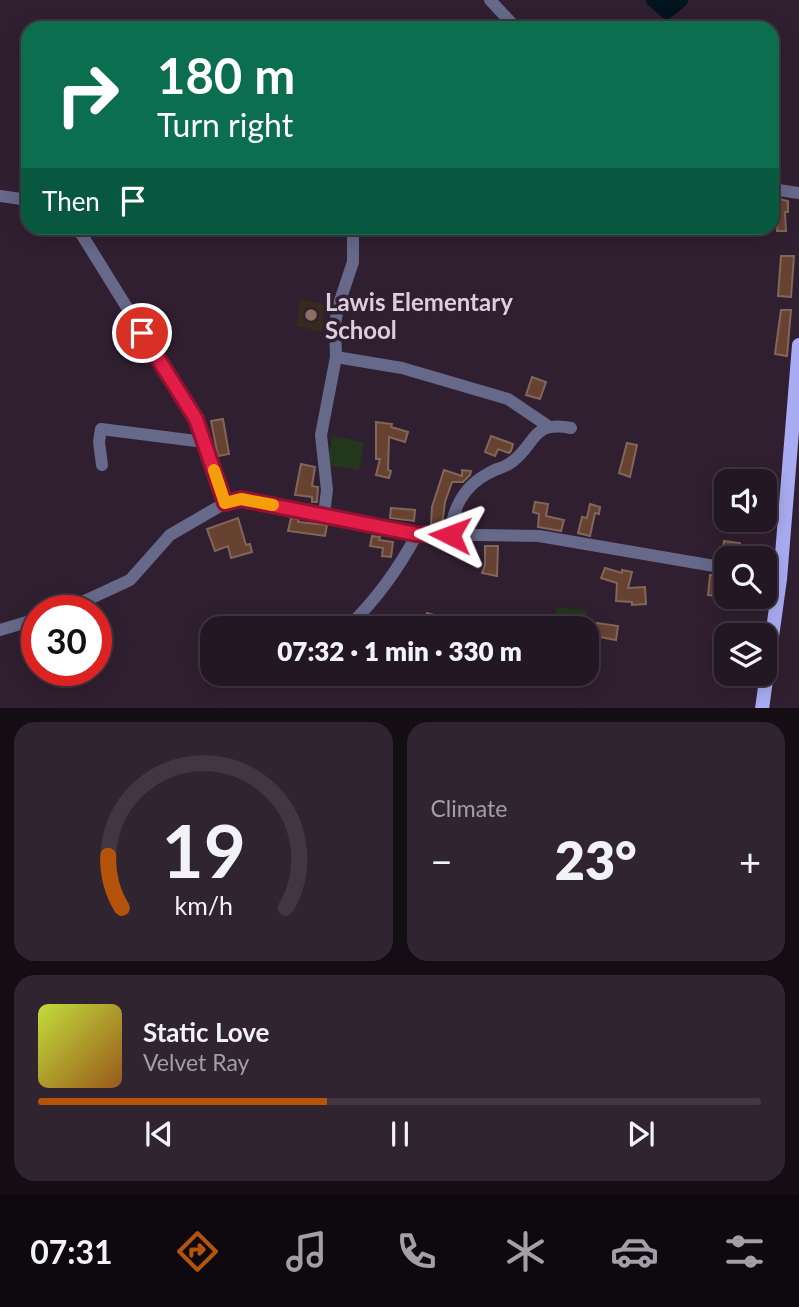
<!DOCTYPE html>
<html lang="en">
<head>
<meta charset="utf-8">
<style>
	body { margin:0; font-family:Lato,sans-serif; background:#302431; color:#f1f3f6; height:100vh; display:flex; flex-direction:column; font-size:26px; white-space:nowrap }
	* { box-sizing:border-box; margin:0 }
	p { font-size:23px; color:#a39fa6 }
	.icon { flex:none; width:38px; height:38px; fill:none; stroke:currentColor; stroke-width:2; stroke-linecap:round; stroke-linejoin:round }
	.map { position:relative; height:708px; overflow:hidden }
	.side { display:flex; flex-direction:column; gap:14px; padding:14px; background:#140d14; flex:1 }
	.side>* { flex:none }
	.banner { position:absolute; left:21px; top:21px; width:758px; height:214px; border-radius:21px; box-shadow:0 4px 18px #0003,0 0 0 2px #413641; background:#0b6e4f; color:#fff; overflow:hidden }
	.tools { position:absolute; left:714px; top:469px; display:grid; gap:14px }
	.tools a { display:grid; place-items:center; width:63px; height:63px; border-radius:14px; background:#241724; box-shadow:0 4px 18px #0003,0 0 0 2px #413641; font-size:35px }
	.speed { position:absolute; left:21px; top:595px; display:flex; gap:14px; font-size:35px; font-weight:700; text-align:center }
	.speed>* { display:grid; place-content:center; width:91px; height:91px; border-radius:50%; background:#241724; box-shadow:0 4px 18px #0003,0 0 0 2px #413641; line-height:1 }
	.speed .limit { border:10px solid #d22; background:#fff; color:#111 }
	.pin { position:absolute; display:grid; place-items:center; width:60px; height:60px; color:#fff; margin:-30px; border:4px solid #fff; border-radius:50%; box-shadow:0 2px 7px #0007 }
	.me { position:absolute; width:77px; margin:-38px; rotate:273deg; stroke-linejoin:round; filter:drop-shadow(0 0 5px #0008) }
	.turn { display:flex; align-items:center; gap:24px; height:147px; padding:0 21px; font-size:32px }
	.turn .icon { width:91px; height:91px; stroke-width:2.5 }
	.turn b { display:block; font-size:49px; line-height:60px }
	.then { display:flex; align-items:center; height:66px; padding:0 21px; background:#0003; gap:14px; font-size:26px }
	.big { font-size:52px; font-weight:800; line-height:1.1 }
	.side .card { flex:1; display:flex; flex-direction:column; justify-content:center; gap:10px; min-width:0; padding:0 24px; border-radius:21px; background:#302431 }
	.side .dial { align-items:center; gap:0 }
	.dial svg { height:182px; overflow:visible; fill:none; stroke:#413641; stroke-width:7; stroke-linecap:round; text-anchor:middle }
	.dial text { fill:#f1f3f6; stroke:none }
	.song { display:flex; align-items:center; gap:21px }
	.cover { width:84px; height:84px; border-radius:10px; background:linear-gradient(135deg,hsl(70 70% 55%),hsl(30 70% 35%)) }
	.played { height:7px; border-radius:4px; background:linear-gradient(90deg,#b45309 40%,#413641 40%) }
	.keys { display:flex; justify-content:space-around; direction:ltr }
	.heat { display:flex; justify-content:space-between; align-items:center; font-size:38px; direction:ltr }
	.side .tiles { flex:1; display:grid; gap:14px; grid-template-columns:1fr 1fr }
	.card:last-child { grid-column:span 2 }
	.trip { position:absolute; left:200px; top:616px; width:399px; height:70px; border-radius:21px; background:#241724; box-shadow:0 4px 18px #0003,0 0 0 2px #413641; font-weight:800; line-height:70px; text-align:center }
	.tab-bar { display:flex; height:112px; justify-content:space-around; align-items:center; background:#0e090e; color:#a39fa6 }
	.tab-bar .icon { width:49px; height:49px }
	.tab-bar .on { color:#b45309 }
	.tab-bar b { font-size:32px; color:#f1f3f6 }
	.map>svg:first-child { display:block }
	.education { fill:#372a1d }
	.green { fill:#22371b }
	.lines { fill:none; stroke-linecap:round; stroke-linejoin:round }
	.river { stroke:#02151f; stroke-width:16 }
	.building { fill:#674231; stroke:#81665a; stroke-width:2 }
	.minor { stroke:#67698b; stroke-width:12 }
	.major { stroke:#a9acf2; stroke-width:14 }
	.route-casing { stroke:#92132f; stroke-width:18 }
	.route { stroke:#e11d48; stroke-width:12 }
	.slow { stroke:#f59e0b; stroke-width:12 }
	.education-dot { fill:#8d6e63; stroke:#301f30; stroke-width:2.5 }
	.labels { text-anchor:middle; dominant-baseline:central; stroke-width:7; stroke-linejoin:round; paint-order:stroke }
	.poi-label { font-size:24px; font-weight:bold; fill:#dbcfda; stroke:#301f30; text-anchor:start }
</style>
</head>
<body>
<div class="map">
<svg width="799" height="709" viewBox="0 0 799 709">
	<rect width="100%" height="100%" fill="#301f30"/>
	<path class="education" d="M301 299 324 304 322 332 296 326Z"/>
	<g class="green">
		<path d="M332 436 364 442 359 470 327 465Z"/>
		<path d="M556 607 587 611 585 628H554Z"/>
	</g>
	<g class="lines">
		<path class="river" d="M654 0 667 11 680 0"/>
	</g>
	<g class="building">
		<path d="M779 199 788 201V212H785L786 231H777Z"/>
		<path d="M781 256H794L791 297 778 296Z"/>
		<path d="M781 310H791L787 356 775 354Z"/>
		<path d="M532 377 546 382 540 399 526 395Z"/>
		<path d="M223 419 229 454 218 456 211 421Z"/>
		<path d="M376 422 392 424 391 427 408 432 405 442 389 437 388 470 391 471 389 478 376 475 380 459H376Z"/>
		<path d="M491 436 513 444 511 451 509 453 498 449 495 456 485 452Z"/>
		<path d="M627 443 637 445 630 477 619 473Z"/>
		<path d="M301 464 315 467 312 486 318 487 317 502H312V497L295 495Z"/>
		<path d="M444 470 462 476V470L471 471 470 475 463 482H452L445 502 442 525 431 524 432 507Z"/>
		<path d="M535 502 548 504 546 516 564 520 561 531 538 527 539 514 533 512Z"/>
		<path d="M590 504 600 507 599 514 595 513 590 536 578 533 582 517 587 518Z"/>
		<path d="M391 508 415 510 414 521 390 518Z"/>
		<path d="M238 518 246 545 250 544 252 552 231 558 228 546 215 551 207 529Z"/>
		<path d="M291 518 299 519 298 522 327 525 325 536 288 531Z"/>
		<path d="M372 536 380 537 379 540 393 542 391 557 382 556 383 548 370 546Z"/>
		<path d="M724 541 740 543 738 558 722 557Z"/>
		<path d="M485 546H498L497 576 482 573 485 565Z"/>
		<path d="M605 568 622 573V570L632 572 628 588 645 587 646 604 632 605V602L616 601 617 583 601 578Z"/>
		<path d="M710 575 726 577 725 597 708 595Z"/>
		<path d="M427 613 451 620 450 628 425 623Z"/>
		<path d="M597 623 618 626 616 640 594 636Z"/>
	</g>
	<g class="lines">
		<g class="minor">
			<path d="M490 0 516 28"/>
			<path d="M772 189 799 193"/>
			<path d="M0 196 28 200"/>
			<path d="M75 228 82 235 196 419 225 503"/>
			<path d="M678 228V231"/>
			<path d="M336 357 402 368 508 399 548 426"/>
			<path d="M102 465 99 442 101 429 204 442"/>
			<path d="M324 514 327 490 321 435 336 357 335 324 338 307 353 262V228"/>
			<path d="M450 535C453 508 463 486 489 473 495 469 503 468 509 464 537 446 529 420 571 428"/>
			<path d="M765 576 780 579"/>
			<path d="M63 611 130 580 170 535 225 503 241 499 417 534 539 536 726 568"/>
			<path d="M347 628C376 600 398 570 417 534"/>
			<path d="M0 630 37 619"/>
		</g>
		<path class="major" d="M762 709 780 579 799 345"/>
	</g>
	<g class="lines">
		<g class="route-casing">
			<path id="route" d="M142 333 196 419 225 503 241 499 416 534 450 535"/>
		</g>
		<use href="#route" class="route"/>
		<path class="slow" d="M214 470 225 503 241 499 273 505"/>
	</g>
	<circle class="education-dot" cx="311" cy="315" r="7"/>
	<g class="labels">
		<g class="poi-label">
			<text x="325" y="301">Lawis Elementary<tspan x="325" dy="28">School</tspan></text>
		</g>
	</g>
</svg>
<div class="tools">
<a><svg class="icon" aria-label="sound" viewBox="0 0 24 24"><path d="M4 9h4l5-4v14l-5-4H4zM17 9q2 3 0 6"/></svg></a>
<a><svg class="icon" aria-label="search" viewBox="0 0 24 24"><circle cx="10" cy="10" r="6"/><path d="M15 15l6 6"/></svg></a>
<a><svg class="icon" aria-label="layers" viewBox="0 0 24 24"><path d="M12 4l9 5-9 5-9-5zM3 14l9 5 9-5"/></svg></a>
</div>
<div class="speed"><div class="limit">30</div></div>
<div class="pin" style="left:142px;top:333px;background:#d93025"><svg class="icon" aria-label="arrive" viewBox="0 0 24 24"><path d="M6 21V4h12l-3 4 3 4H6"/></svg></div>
<svg class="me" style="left:450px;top:535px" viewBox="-20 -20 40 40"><path d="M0-17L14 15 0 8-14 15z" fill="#e11d48" stroke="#fff" stroke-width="4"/></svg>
<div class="trip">07:32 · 1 min · 330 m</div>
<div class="banner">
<div class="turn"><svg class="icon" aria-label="right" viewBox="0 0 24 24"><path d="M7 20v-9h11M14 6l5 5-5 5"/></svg><div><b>180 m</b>Turn right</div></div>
<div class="then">Then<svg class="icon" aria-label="arrive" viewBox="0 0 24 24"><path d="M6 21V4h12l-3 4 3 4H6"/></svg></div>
</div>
</div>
<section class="side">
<div class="tiles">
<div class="card dial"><svg viewBox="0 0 100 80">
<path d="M14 69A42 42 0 1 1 86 69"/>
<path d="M14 69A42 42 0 0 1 8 46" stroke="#b45309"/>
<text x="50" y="56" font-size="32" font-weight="700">19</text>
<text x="50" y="72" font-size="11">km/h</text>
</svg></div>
<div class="card"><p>Climate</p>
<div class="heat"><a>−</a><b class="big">23°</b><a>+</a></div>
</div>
<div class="card">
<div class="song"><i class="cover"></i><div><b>Static Love</b><p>Velvet Ray</p></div></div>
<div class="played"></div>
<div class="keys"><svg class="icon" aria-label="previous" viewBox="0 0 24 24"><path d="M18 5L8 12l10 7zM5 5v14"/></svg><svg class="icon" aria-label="pause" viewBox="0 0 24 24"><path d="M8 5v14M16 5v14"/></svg><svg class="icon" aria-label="next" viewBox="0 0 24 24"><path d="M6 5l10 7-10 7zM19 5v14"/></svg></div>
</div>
</div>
</section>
<nav class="tab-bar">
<b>07:31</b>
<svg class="icon on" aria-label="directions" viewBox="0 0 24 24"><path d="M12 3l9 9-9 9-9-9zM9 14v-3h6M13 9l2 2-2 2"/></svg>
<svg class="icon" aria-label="music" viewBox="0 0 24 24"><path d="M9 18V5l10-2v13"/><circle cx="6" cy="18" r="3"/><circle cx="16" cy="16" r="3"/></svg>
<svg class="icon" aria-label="phone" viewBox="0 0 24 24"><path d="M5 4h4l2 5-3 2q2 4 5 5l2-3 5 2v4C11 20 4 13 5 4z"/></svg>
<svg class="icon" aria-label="climate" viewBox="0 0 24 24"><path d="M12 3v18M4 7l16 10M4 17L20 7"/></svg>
<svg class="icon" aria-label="car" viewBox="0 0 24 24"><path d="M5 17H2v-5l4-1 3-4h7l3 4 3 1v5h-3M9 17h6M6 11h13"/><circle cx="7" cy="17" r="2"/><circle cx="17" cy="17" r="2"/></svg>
<svg class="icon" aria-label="filters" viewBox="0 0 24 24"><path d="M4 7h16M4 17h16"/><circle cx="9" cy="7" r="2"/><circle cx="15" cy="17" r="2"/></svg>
</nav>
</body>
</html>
